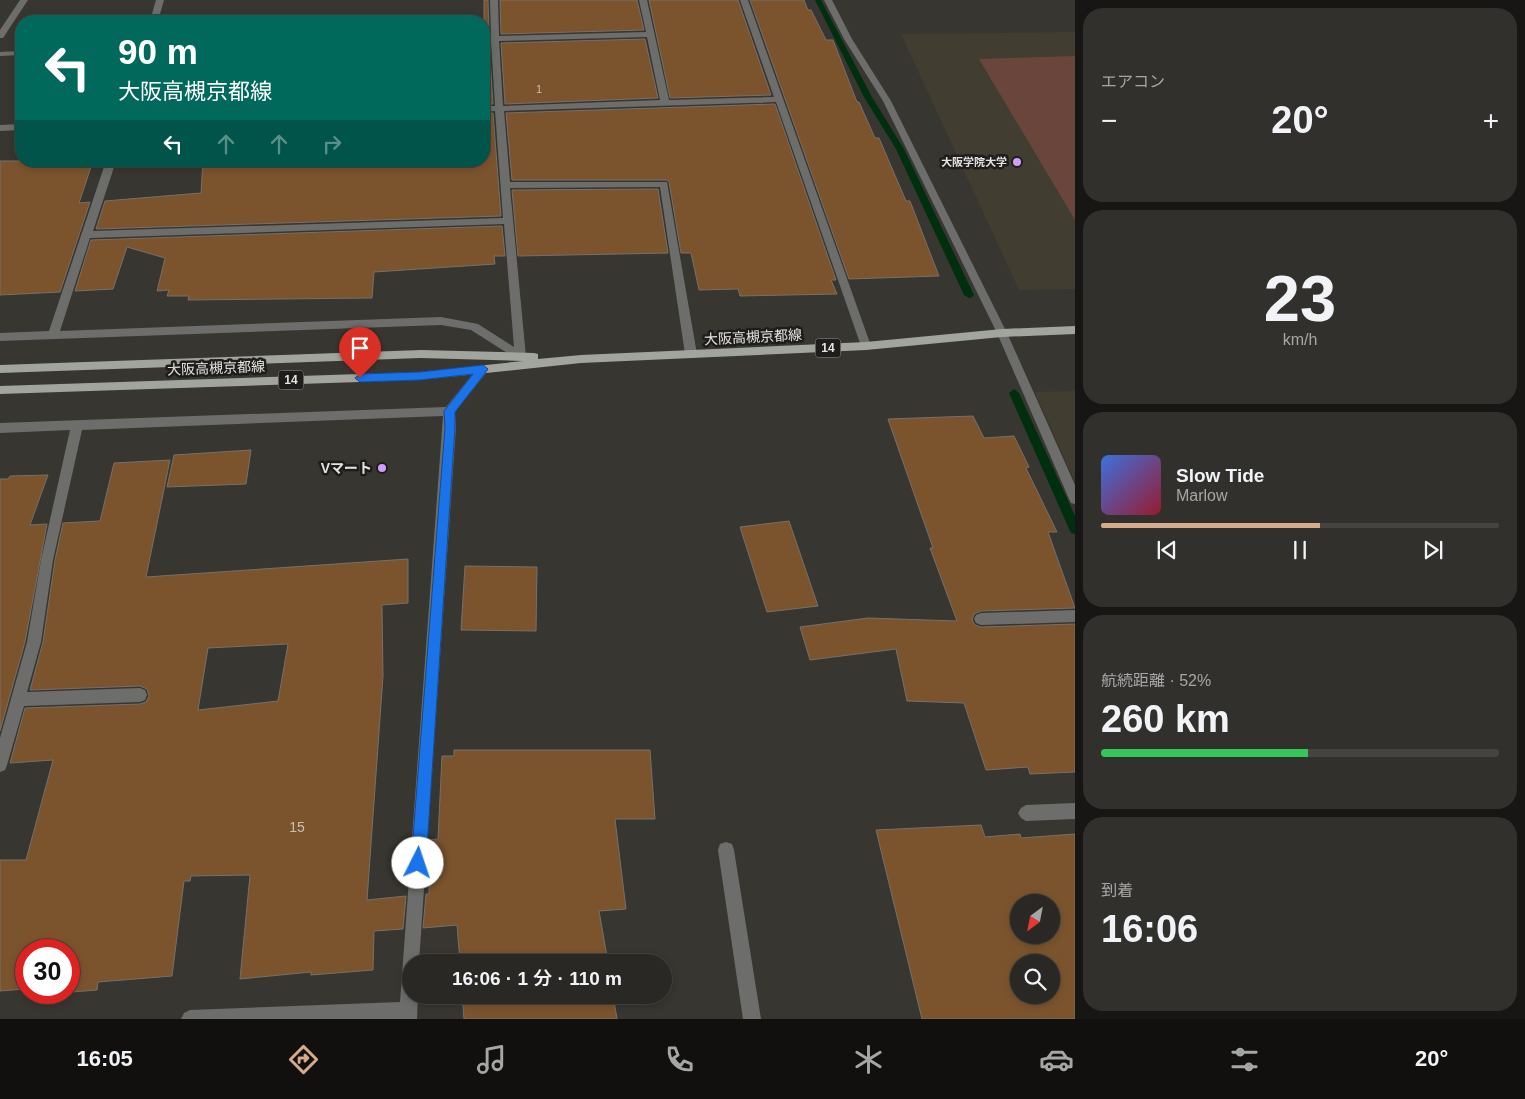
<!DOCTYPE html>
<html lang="ja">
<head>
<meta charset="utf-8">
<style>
	body { margin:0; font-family:Helvetica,"Noto Sans JP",sans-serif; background:#32302c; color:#f1f3f6; height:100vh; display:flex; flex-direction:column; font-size:19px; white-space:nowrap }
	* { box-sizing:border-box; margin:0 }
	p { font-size:16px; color:#a5a6a6 }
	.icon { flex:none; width:28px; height:28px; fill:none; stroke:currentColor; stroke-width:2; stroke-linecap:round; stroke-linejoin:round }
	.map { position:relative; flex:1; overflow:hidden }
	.sheet { display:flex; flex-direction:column; gap:8px; padding:8px; background:#171614; width:450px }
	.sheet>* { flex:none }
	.guide { position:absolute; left:15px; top:15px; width:475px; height:152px; border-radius:20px; box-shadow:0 2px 8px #0003,0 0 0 1px #464441; background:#00695c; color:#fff; overflow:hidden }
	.needle { width:32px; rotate:212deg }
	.controls { position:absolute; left:1010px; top:894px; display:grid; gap:10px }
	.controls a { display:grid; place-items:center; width:50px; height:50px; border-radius:50%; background:#2a2824; box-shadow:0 2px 8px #0003,0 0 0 1px #464441; font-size:25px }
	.speed { position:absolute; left:15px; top:939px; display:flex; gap:10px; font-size:25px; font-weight:700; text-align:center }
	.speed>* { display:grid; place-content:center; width:65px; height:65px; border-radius:50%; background:#2a2824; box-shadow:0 2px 8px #0003,0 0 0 1px #464441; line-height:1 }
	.speed .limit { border:8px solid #d22; background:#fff; color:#111 }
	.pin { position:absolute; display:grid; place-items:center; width:42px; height:42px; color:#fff; margin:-51px -21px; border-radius:50% 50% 50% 0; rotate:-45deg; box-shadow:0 0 5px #0007 }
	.pin .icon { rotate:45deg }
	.me { position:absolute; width:55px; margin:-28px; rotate:4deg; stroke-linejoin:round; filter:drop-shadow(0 0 4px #0008) }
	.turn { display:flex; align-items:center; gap:18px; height:105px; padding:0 20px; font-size:22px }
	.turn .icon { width:65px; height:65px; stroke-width:2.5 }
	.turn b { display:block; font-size:35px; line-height:42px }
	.lanes { display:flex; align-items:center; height:48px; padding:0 20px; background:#0003; justify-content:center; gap:25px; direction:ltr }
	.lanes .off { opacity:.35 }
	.big { font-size:38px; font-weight:600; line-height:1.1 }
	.sheet .tile { flex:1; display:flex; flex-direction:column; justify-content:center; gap:8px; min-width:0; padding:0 18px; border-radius:20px; background:#32302c }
	.sheet .dial { align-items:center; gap:0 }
	.dial b { font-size:65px; line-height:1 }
	.song { display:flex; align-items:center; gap:15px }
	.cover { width:60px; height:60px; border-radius:8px; background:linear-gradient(135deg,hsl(220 70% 55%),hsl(350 70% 35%)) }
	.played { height:5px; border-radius:2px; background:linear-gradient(90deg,#d6ab8b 55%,#464441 55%) }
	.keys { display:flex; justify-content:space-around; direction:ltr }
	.heat { display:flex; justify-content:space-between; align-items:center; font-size:28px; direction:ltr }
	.charge { height:8px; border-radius:4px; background:linear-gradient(90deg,#34c759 52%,#464441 0) }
	.trip { position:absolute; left:402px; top:954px; width:270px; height:50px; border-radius:25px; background:#2a2824; box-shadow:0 2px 8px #0003,0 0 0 1px #464441; font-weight:600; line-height:50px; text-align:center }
	.dock { display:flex; height:80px; justify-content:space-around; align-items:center; background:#11100e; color:#a5a6a6 }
	.dock .icon { width:35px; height:35px }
	.dock .selected { color:#d6ab8b }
	.dock b { font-size:22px; color:#f1f3f6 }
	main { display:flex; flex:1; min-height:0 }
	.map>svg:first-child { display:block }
	.built { fill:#413d31 }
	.green { fill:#69453c }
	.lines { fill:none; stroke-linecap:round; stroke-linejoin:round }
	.stream { fill:#002f10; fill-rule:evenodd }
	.building { fill:#7b542e; stroke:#76706b; fill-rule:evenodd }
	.lane { fill:#6d6e6b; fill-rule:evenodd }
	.street { fill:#6d6e6b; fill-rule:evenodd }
	.primary { fill:#a2a49e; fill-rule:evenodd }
	.route { fill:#1a73e8; stroke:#114b97 }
	.poi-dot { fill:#d19dfe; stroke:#1e1d1b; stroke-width:2 }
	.labels { text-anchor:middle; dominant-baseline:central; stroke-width:5; stroke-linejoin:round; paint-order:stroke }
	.number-label { font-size:11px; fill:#cabfb3 }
	.far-poi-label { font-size:11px; font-weight:bold; fill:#e4e3df; stroke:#1e1d1b; text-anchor:end }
	.shield { fill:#1e1d1b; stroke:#a9a8a4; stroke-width:1 }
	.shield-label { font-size:12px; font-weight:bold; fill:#e4e3df }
	.street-label { font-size:14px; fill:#e4e3df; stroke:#1e1d1b }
	.poi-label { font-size:14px; font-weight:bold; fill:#e4e3df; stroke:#1e1d1b; text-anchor:end }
	.near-number-label { font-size:14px; fill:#cabfb3 }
</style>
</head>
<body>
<main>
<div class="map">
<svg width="1075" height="1019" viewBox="0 0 1075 1019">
	<rect width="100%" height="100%" fill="#383630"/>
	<g class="built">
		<path d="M1075 32V289L1019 290 901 34Z"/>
		<path d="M1075 391V482L1035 392Z"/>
	</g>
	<path class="green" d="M1075 56V220L979 59Z"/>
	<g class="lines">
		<g class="stream">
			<path d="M815 0H821L872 97 904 149 974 295 972 297 969 298 964 295 896 149 864 97Z"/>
			<path d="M1014 389 1019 393 1075 516V534L1071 533 1069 529 1009 393Z"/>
		</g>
	</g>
	<g class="building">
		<path d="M484 0H488L489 34 484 35Z"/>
		<path d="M500 0H637L644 30 501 34Z"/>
		<path d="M649 0H738L771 95 670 98Z"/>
		<path d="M750 0H804L808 10H811L826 40H833L857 102H859L875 138H879L906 201H910L939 276 849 279Z"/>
		<path d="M645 39 658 98 505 104 501 43Z"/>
		<path d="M484 43H489L493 104H484Z"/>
		<path d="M775 104 836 280H831L837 294 740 296 738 289 699 290 691 253H681L669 182 667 180H512L506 113Z"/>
		<path d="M493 113 501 216 96 229 105 201 201 193 203 161H484V114Z"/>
		<path d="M0 161H93L79 203 90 202 60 292 0 295Z"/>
		<path d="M658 189 668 253 518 256 512 190Z"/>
		<path d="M502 226 505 256H494L495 264 374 272 372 298 188 300 189 296H167L169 290 157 291 165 258 127 247 113 289 75 291 91 240Z"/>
		<path d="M973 416 984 438 1014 436 1029 467 1026 468 1057 532H1048L1075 608 981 611 974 614 972 620 975 625 981 627 1075 624V772L1030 774 1028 767 986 770 964 703 907 701 896 649 810 660 800 627 868 618 957 621 930 548H933L888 419Z"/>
		<path d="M251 450 246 484 167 487 174 455Z"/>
		<path d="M170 460 146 577 408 559V603L382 605 383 676 367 900 406 896 403 929 374 931 373 970 311 975V972L240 979 250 875 191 876 190 881H184L172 976 98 982 97 990 60 993 69 992V950H26V989L0 991V860H26L53 760 10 763 25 708 140 704 146 702 149 696 147 689 140 686 30 690 43 642 55 560 63 523 100 521 114 463ZM288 644 278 701 198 710 208 648Z"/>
		<path d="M48 475 30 525 47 524 25 642 0 731V479H8L10 476Z"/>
		<path d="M789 521 818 606 767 612 740 527Z"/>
		<path d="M465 566 537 567 536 631 461 630Z"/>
		<path d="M454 750H650L655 819H615L626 909 599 911 608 962H460L457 925 423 928 426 894H429V886L431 885 430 840 438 839 442 756H454Z"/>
		<path d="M981 825 985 837 1020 834 1021 838 1075 834V1019H922L876 830ZM1019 902H1051V935H1019ZM1019 962H1051V995H1019Z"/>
		<path d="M462 995H613L617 1019H464Z"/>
	</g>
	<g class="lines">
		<g class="lane">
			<path d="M1075 610V622L981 625 976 623 974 619 976 615 981 613Z"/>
			<path d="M1075 803V819L1026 821 1021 818 1018 813 1021 808 1026 805Z"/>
		</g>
		<g class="street">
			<path d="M20 0H28L3 38H0V30Z"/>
			<path d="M156 0H164L158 21H150Z"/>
			<path d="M490 0H498L499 36 646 32 639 0H647L669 100 774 97 740 0H748L871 346 870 349 866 350 861 346 776 102 504 111 510 182H667L697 354 691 358 685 354 660 187 510 188 526 357 520 361 471 330 441 325 0 341V333L49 331 106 161H116L93 231 503 218 495 111 484 112V106H495L491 41H484V37L491 36ZM647 37 660 100 503 106 499 41ZM504 224 514 347 478 324 441 317 60 331 90 238Z"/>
			<path d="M824 0H832L852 39 891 101 1007 333 1075 485V504L1071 503 1069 499 997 333 883 101 844 39Z"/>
			<path d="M21 51V55L0 56V52Z"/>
			<path d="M21 124V130L0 131V125Z"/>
			<path d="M483 365 489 369 487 372 455 412 456 427 419 962H411V995H418L417 1019H181L184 1013 190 1010 400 1002 443 416 82 430 53 560 41 642 27 692 140 688 145 690 147 695 145 700 140 702 24 706 7 765 5 770 0 772V738L27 642 41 560 70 430 0 433V423L446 407 479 366Z"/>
			<path d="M726 842 732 844 734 850 761 1019H743L718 850 720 844Z"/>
		</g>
		<path class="primary" d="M1075 326V334L1002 337 866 350 581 363 420 380 0 394V386L420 372 523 361 421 358 0 373V365L421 350 534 353 538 354V359L581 355 866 342 1002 329Z"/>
	</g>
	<path class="route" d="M483 365 488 369 486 372 455 412V427L426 863 424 868 418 870 413 868 411 863 445 427 444 411 473 374 420 380 360 382 355 378 360 374 420 372Z"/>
	<g class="poi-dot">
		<circle cx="1017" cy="162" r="5"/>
		<circle cx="382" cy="468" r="5"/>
	</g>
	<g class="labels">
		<g class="number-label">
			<text x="539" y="89">1</text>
		</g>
		<g class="far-poi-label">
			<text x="1007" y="162">大阪学院大学</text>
		</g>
		<g class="shield">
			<rect x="815.5" y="338.5" width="25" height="19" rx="4"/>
			<rect x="278.5" y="370.5" width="25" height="19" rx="4"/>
		</g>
		<g class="shield-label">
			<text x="828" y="348">14</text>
			<text x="291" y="380">14</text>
		</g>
		<g class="street-label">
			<text transform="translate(753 337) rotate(-3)">大阪高槻京都線</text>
			<text transform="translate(216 368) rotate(-2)">大阪高槻京都線</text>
		</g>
		<g class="poi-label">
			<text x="372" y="468">Vマート</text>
		</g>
		<g class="near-number-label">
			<text x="297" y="827">15</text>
		</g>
	</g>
</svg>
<div class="controls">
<a><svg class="needle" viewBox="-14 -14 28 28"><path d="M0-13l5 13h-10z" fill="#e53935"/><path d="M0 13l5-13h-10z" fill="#a5a6a6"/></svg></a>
<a><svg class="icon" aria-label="search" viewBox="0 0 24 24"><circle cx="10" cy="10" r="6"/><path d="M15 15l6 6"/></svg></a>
</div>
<div class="speed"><div class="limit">30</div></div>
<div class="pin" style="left:360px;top:378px;background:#d93025"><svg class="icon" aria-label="arrive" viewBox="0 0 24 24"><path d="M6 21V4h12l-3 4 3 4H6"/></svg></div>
<svg class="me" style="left:418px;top:863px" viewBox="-20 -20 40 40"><circle r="19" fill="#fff"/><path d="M0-13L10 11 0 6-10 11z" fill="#1a73e8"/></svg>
<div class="trip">16:06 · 1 分 · 110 m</div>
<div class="guide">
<div class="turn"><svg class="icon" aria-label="left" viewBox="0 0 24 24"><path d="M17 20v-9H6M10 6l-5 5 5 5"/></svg><div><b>90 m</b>大阪高槻京都線</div></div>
<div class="lanes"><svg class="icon" aria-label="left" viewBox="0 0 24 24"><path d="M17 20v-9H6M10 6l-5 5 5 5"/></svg><svg class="icon off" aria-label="ahead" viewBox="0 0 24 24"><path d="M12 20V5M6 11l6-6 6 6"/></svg><svg class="icon off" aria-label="ahead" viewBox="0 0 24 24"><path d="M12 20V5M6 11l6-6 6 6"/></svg><svg class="icon off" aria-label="right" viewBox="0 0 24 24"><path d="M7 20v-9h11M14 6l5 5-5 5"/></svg></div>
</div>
</div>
<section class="sheet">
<div class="tile"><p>エアコン</p>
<div class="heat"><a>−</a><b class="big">20°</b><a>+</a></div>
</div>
<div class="tile dial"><b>23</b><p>km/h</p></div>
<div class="tile">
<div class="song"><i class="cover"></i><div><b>Slow Tide</b><p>Marlow</p></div></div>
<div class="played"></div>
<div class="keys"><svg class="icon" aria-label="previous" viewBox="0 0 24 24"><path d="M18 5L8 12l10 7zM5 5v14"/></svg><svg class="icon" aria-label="pause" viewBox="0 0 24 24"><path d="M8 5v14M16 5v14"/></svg><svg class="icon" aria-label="next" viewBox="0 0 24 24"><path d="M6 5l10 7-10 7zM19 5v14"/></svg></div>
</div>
<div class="tile"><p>航続距離 · 52%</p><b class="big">260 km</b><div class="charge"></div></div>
<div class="tile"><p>到着</p><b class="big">16:06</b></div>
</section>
</main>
<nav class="dock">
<b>16:05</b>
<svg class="icon selected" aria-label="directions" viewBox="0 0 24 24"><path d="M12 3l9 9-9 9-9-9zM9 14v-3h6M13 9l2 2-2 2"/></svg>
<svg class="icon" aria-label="music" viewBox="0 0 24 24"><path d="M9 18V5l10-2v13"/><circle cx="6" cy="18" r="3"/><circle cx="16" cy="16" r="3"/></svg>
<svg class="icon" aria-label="phone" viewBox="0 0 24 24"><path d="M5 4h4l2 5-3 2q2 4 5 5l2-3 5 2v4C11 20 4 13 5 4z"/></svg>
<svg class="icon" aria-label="climate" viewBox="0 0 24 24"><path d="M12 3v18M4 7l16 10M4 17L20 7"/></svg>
<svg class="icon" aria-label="car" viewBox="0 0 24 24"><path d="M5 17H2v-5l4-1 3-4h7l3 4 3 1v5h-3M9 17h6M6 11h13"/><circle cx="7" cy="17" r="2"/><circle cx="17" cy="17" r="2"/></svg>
<svg class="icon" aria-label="filters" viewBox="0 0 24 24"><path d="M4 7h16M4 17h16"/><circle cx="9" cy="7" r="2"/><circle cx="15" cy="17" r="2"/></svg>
<b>20°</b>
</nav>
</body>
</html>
